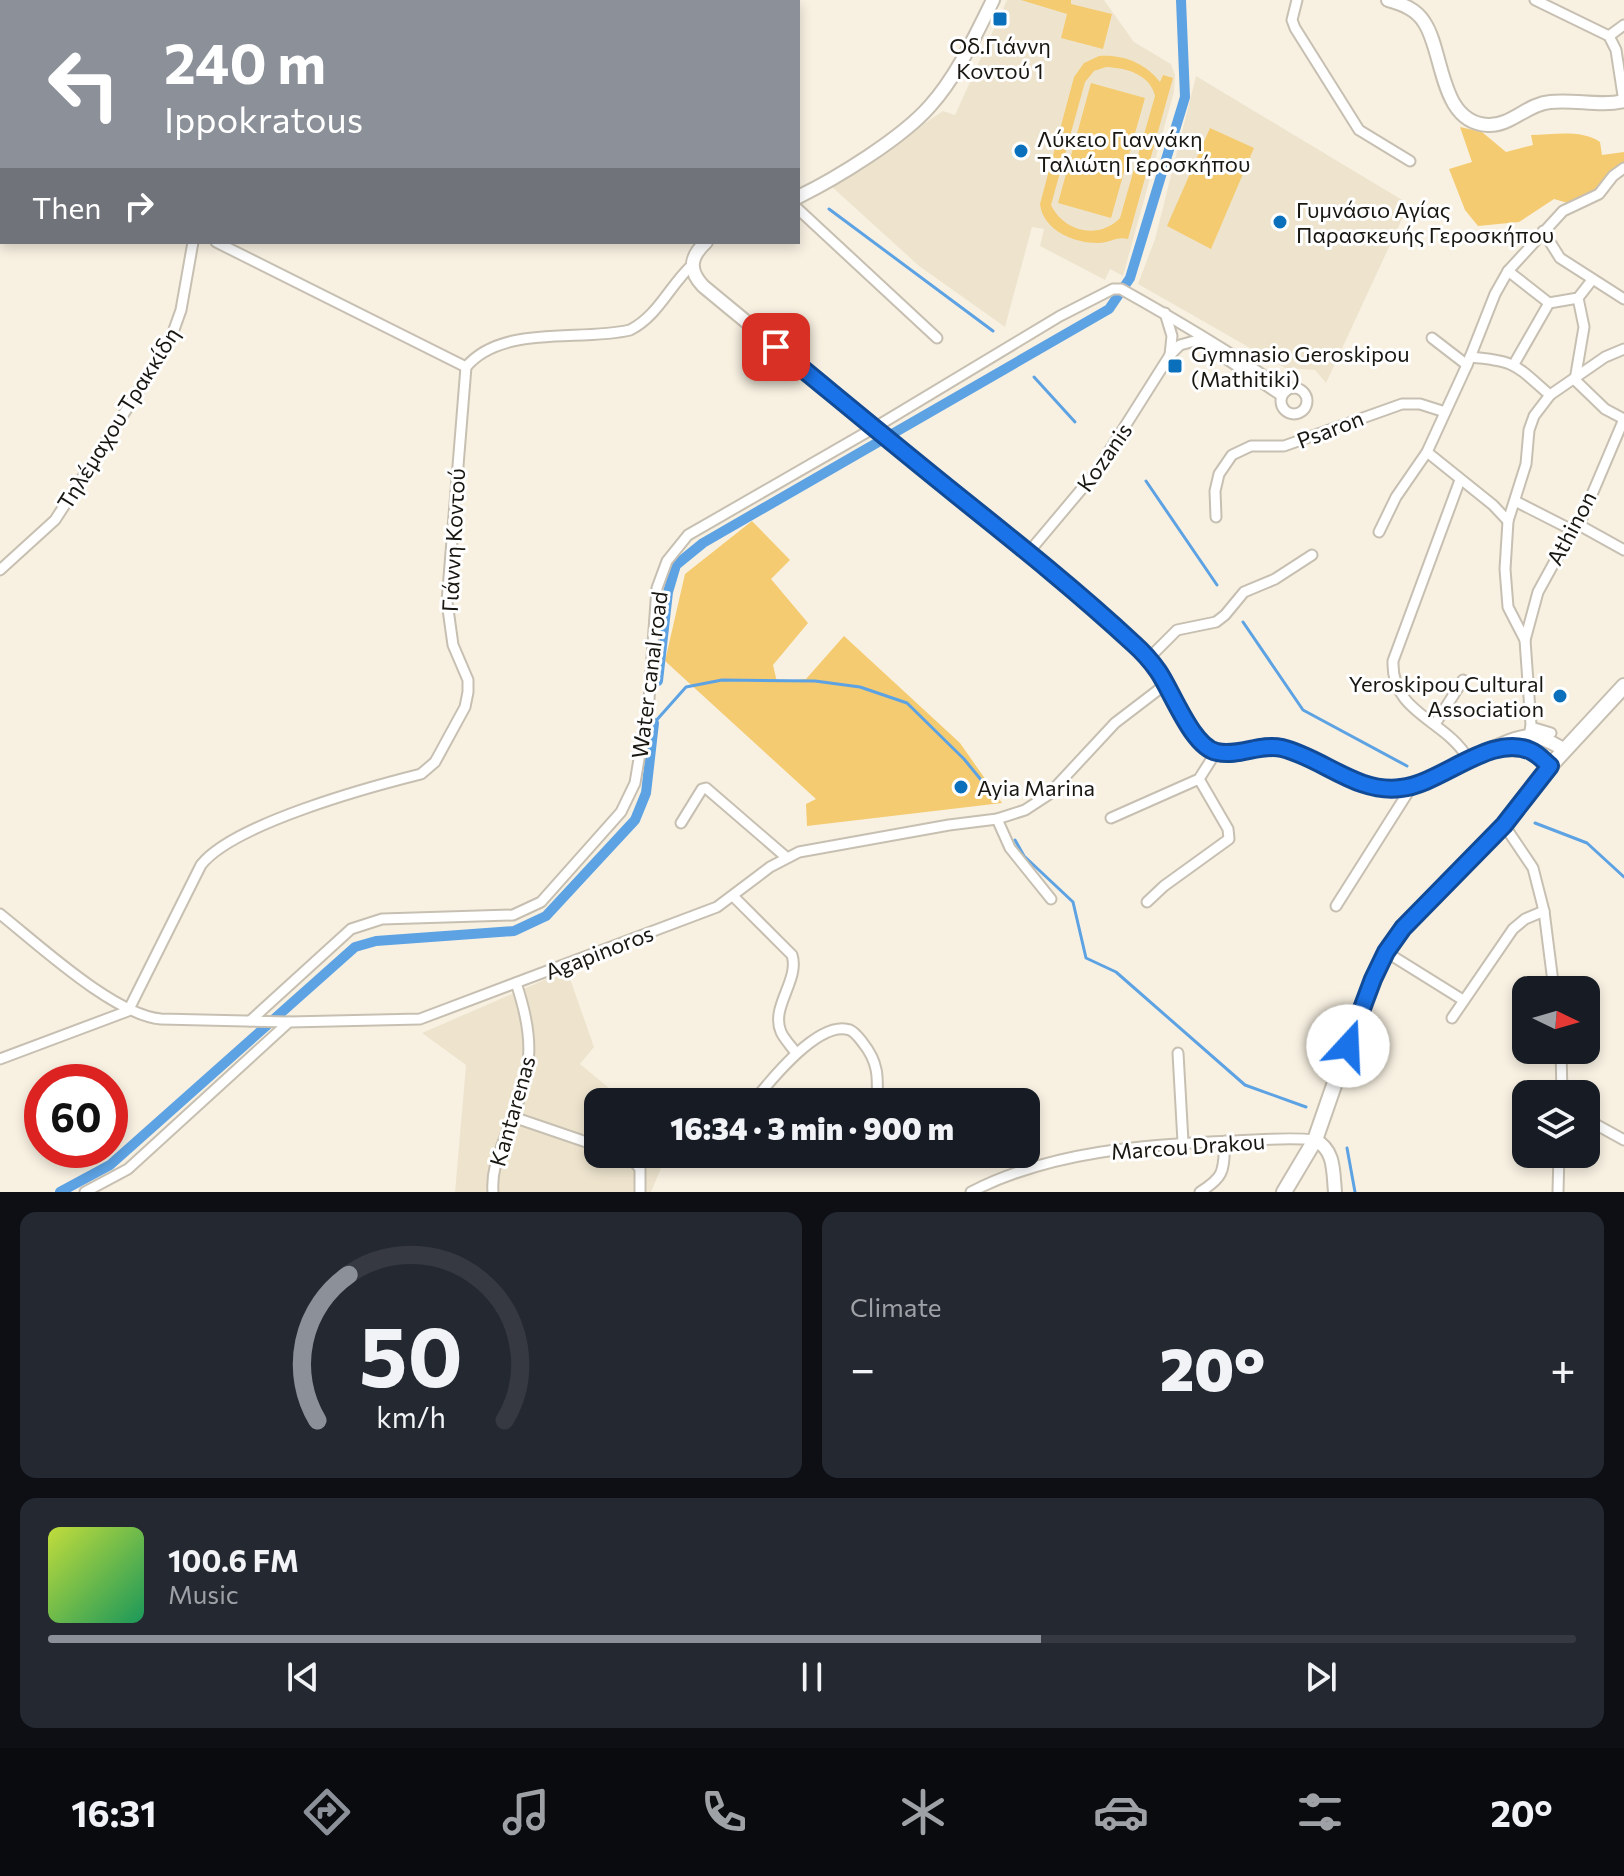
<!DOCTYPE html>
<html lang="en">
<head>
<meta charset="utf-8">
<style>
	body { margin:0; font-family:Commissioner,sans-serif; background:#242831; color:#f1f3f6; height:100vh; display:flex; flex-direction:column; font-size:30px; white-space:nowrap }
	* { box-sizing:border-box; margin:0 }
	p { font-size:26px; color:#9ea1a6 }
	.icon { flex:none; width:44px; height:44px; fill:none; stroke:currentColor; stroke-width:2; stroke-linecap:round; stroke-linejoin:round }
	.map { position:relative; height:1192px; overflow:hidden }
	.side { display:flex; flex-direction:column; gap:20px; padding:20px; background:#0d0f14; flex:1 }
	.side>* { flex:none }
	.top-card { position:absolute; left:0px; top:0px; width:800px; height:244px; box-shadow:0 4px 12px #0003; background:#8c9099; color:#fff; overflow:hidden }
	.needle { width:52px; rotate:95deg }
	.fabs { position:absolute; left:1512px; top:976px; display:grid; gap:16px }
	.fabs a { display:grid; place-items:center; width:88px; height:88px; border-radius:16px; background:#171b24; box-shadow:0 4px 12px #0003; font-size:40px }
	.speed { position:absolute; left:24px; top:1064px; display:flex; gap:16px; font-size:40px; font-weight:700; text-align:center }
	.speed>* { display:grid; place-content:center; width:104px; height:104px; border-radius:50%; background:#171b24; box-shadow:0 4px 12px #0003; line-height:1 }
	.speed .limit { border:12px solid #d22; background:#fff; color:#111 }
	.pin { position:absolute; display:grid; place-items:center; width:68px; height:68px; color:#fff; margin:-34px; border-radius:16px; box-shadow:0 4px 12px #0006 }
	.me { position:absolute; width:88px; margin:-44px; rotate:20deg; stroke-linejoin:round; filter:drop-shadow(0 0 6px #0008) }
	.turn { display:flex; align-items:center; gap:28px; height:168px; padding:0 32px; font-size:36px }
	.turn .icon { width:104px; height:104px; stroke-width:2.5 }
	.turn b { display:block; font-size:56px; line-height:68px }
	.then { display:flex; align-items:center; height:76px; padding:0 32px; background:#0003; gap:16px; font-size:30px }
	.big { font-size:60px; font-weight:800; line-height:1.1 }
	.side .tile { flex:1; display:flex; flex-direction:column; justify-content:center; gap:12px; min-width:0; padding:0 28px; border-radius:16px; background:#242831 }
	.side .dial { align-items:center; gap:0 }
	.dial svg { height:208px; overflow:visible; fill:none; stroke:#363941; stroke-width:7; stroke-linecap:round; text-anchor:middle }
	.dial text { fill:#f1f3f6; stroke:none }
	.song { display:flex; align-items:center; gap:24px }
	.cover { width:96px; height:96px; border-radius:12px; background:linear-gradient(135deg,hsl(70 70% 55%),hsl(150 70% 35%)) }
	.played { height:8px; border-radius:4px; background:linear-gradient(90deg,#8c9099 65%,#363941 65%) }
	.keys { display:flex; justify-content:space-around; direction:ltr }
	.heat { display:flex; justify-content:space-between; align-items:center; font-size:44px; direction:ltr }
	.side .tiles { flex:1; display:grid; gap:20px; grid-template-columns:1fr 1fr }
	.tile:last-child { grid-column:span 2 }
	.trip { position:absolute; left:584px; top:1088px; width:456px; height:80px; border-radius:16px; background:#171b24; box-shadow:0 4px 12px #0003; font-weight:800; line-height:80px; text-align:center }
	.dock { display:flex; height:128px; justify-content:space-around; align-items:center; background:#090b0e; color:#9ea1a6 }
	.dock .icon { width:56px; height:56px }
	.dock .on { color:#8c9099 }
	.dock b { font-size:36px; color:#f1f3f6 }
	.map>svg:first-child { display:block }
	.built { fill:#eee4ce }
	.green { fill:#f4cb70; fill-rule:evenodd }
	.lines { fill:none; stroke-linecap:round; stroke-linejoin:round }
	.stream { stroke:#5da2e3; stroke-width:3 }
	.canal { stroke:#5da2e3; stroke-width:10 }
	.street-casing { stroke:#c7c0b2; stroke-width:13 }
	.secondary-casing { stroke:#c7c0b2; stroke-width:16 }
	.primary-casing { stroke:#c7c0b2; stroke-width:18 }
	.street { stroke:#fff; stroke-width:9 }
	.secondary { stroke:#fff; stroke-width:12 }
	.primary { stroke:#fff; stroke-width:14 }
	.route-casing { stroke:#114b97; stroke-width:20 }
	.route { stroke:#1a73e8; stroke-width:14 }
	.poi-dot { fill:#0a70bc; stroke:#fff; stroke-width:3 }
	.labels { text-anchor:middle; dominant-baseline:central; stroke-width:6; stroke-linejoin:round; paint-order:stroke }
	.poi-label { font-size:22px; fill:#191712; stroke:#fff; text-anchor:start }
	.street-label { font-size:22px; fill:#191712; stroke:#fff }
</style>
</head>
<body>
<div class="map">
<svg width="1624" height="1192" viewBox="0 0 1624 1192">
	<rect width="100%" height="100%" fill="#f8f1e2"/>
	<g class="built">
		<path d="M1007 0H1104L1134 42 1171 64 1175 75 1174 92 1123 276 1110 269 1105 280 1040 246 1044 229 1032 227 1005 327 919 266 831 186 943 111 955 115Z"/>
		<path d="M1196 76 1409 204 1326 383 1315 370 1285 368 1138 284 1155 239Z"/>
		<path d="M567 970 594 1047 580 1064 626 1102H598V1154H667L651 1192H455L466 1065 422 1033Z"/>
	</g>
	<g class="green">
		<path d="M1021 0H1071V4L1112 14 1103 49 1061 38 1067 14Z"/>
		<path d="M1099 56C1122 54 1146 63 1160 82L1163 75 1173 78 1128 239C1116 236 1110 243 1098 243 1073 243 1043 230 1040 204L1074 77 1084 63ZM1106 67C1126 68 1150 74 1155 96L1120 218C1099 240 1064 232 1051 205L1085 82 1094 71Z"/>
		<path d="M1091 83 1145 98 1111 218 1058 203Z"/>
		<path d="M1460 127 1482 132 1506 152 1533 145 1531 135C1552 135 1581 129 1600 142L1602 155 1624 152V162L1609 175 1601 189 1571 204 1554 199 1519 222 1478 226 1465 210 1449 169 1472 162Z"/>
		<path d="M1210 128 1254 148 1211 249 1167 226Z"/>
		<path d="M752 521 790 560 771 579 808 623 773 665 777 682 806 679 844 636 960 743 1002 803 807 826 806 804 816 799 665 661 685 574Z"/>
	</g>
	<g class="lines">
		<g class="stream">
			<path d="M491 0 495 2"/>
			<path d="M829 209 993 331"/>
			<path d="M1034 377 1075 422"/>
			<path d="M1146 481 1217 585"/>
			<path d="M1243 622 1303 710 1407 766"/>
			<path d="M654 723 686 687 722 680 815 681 860 687 907 703 964 759 991 792"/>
			<path d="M1535 823 1587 843 1624 877"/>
			<path d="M1015 840 1024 856 1073 902 1086 958 1116 972 1245 1085 1306 1107"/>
			<path d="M1347 1148 1355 1192"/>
		</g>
		<g class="canal">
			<path d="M658 681 668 592 676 565 703 543 1109 309 1130 278 1185 97 1181 0"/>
			<path d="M60 1192 110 1165 355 947 376 941 514 931 546 916 635 820 646 793 654 723"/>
		</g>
		<g class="street-casing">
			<g id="street">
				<path d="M1297 0 1292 20 1295 28 1359 130 1410 161"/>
				<path d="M1535 0 1609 36 1616 50 1624 102"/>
				<path d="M15 2V0"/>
				<path d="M268 2 269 0"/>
				<path d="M1609 36 1624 25"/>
				<path d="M0 78 2 68"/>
				<path d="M798 209 937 338"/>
				<path d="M1543 231 1560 258 1624 299"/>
				<path d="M216 242 466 367"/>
				<path d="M1508 271 1549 303"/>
				<path d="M1578 298 1584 327 1575 380 1605 409 1624 419"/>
				<path d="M1165 313 1172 336 1170 355"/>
				<path d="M1432 338 1467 365"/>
				<path d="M1470 357C1517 361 1515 365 1550 395"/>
				<path d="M1514 364 1549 303 1578 298 1592 280"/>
				<circle cx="1294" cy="401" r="13"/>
				<path d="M1427 452 1493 505 1508 521"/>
				<path d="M1460 480 1393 661C1391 714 1446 719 1469 760"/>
				<path d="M1515 501 1572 530"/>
				<path d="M1216 517 1215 491 1219 474 1232 455 1251 446H1284L1402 404H1420L1445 412"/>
				<path d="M1579 525 1624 550"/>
				<path d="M1379 532 1396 497 1427 452 1467 365 1495 294 1508 271 1563 211 1599 194 1613 176 1624 168"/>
				<path d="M1028 553 1096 472 1170 355 1180 345 1198 340 1282 396"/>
				<path d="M0 570 55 520 154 367 171 338 181 310 193 242"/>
				<path d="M1525 640 1538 592 1572 530 1579 525 1624 419"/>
				<path d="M1148 659 1177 630 1216 622 1225 615 1244 592 1275 579 1312 555"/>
				<path d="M1435 724 1463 680"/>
				<path d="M1531 727 1551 733"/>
				<path d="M1529 736 1531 725 1525 640 1508 607 1505 569 1508 521 1526 464 1529 430 1534 416 1550 395 1605 357 1624 349"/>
				<path d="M1111 818 1199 779 1216 752"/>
				<path d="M997 819 1010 848 1051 899"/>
				<path d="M681 823 702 789 706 788 786 857"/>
				<path d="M1504 825 1533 868 1544 911 1554 990"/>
				<path d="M734 897 792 955C800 980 770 1007 781 1032 784 1039 792 1047 796 1053"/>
				<path d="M1147 902 1164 886 1229 839 1228 829 1199 779"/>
				<path d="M1336 906 1412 786"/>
				<path d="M0 914C39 945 114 1015 161 1019L289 1022 420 1019 717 907 770 867 799 852 949 825 997 819 1025 810 1048 795 1115 723 1166 684"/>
				<path d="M1386 952 1463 1000"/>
				<path d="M1452 1018 1513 929 1525 919 1544 911"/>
				<path d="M250 1021 351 929 382 919 513 915 541 902 621 812 635 783 649 699 657 588 667 561 688 535 874 428 1060 316 1113 289H1121C1178 321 1233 353 1286 391"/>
				<path d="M1561 1050 1562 1094"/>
				<path d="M1178 1053 1183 1142"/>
				<path d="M0 1059 128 1011 201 865C233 824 369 787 421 774L435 762 465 707 468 692V680L453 645 447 602 466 367C502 324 580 342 630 330 658 316 670 285 692 265"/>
				<path d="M753 1102C770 1081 819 1019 850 1030 856 1033 859 1038 863 1043 879 1063 878 1078 877 1102"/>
				<path d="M513 1117 598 1146"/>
				<path d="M1586 1119 1624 1140"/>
				<path d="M620 1154 631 1158 640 1169V1192"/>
				<path d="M85 1192 128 1169 289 1022"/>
				<path d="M493 1192C491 1168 501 1149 509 1127 532 1070 536 1042 516 983"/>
				<path d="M971 1192C1050 1151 1148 1144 1235 1141 1261 1140 1288 1137 1315 1140"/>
				<path d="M1200 1192C1226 1176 1223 1170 1225 1141"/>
				<path d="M1558 1192 1559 1154"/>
			</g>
		</g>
		<g class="secondary-casing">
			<g id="secondary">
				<path d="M1388 0C1402 4 1416 9 1424 22 1444 51 1439 123 1488 125 1511 126 1527 104 1550 102 1575 99 1600 107 1624 101"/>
				<path d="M798 197C837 178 902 138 930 106 957 76 975 36 993 0"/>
				<path d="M706 242C690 257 688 270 703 286 843 402 984 515 1122 633 1135 645 1149 657 1159 672 1172 692 1191 743 1213 751 1236 759 1262 740 1290 750 1332 764 1368 800 1415 785 1445 775 1505 736 1531 736 1543 737 1554 744 1565 750"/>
				<path d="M1498 749 1530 750 1550 766"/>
				<path d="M1315 1140C1335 1150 1333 1171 1335 1192"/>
			</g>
		</g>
		<g class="primary-casing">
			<path id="primary" d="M1284 1192 1315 1140 1357 1019 1386 952 1403 928 1504 825 1550 766 1624 686"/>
		</g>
		<use href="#street" class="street"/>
		<use href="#secondary" class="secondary"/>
		<use href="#primary" class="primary"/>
	</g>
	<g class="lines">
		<g class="route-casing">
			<path id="route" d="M776 347C837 397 897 447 958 496 1018 544 1078 592 1134 644 1143 652 1151 661 1158 671 1172 691 1192 747 1217 752 1239 757 1260 743 1282 748 1323 758 1357 794 1401 788 1441 784 1492 732 1531 751 1538 754 1544 761 1550 766L1504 825 1403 928 1386 952 1373 979 1348 1046"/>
		</g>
		<use href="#route" class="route"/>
	</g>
	<g class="poi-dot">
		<rect x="992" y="11" width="16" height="16" rx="4"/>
		<circle cx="1021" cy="151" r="8"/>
		<circle cx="1280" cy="222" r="8"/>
		<rect x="1167" y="358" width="16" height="16" rx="4"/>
		<circle cx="1560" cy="696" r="8"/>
		<circle cx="961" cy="787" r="8"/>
	</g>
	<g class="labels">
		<g class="poi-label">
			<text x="1000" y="45" text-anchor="middle">Οδ.Γιάννη<tspan x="1000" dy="25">Κοντού 1</tspan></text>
			<text x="1037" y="138">Λύκειο Γιαννάκη<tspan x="1037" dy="25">Ταλιώτη Γεροσκήπου</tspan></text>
			<text x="1296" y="209">Γυμνάσιο Αγίας<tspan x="1296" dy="25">Παρασκευής Γεροσκήπου</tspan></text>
			<text x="1191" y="353">Gymnasio Geroskipou<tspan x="1191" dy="25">(Mathitiki)</tspan></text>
			<text x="1544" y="683" text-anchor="end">Yeroskipou Cultural<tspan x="1544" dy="25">Association</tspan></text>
			<text x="977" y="787">Ayia Marina</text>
		</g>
		<g class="street-label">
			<text transform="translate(118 418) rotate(-58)">Τηλέμαχου Τρακκίδη</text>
			<text transform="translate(1330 429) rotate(-21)">Psaron</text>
			<text transform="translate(1104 457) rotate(-55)">Kozanis</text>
			<text transform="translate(1571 528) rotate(-62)">Athinon</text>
			<text transform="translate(453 540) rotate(-87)">Γιάννη Κοντού</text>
			<text transform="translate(649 675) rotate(-83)">Water canal road</text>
			<text transform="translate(599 952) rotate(-21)">Agapinoros</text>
			<text transform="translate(512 1111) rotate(-74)">Kantarenas</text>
			<text transform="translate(1188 1146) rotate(-4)">Marcou Drakou</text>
		</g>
	</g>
</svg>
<div class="fabs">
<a><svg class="needle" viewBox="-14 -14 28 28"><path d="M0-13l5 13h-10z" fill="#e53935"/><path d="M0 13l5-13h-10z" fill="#9ea1a6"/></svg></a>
<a><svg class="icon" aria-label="layers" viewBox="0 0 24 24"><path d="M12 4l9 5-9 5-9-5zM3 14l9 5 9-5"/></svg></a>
</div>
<div class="speed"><div class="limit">60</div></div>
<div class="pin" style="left:776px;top:347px;background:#d93025"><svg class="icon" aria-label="arrive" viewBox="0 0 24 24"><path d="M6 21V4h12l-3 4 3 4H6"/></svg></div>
<svg class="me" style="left:1348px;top:1046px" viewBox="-20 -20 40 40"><circle r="19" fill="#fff"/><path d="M0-13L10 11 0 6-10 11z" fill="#1a73e8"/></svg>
<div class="trip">16:34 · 3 min · 900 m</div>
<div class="top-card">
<div class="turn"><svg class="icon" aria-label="left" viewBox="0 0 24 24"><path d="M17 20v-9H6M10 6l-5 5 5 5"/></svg><div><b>240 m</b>Ippokratous</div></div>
<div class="then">Then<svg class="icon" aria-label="right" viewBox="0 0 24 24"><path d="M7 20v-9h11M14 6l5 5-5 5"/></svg></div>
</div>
</div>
<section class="side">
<div class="tiles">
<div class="tile dial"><svg viewBox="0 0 100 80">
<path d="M14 69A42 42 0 1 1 86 69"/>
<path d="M14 69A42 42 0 0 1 26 13" stroke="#8c9099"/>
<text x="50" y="56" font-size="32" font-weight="700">50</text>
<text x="50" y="72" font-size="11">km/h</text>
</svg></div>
<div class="tile"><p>Climate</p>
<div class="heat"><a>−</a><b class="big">20°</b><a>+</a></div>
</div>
<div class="tile">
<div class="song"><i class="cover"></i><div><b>100.6 FM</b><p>Music</p></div></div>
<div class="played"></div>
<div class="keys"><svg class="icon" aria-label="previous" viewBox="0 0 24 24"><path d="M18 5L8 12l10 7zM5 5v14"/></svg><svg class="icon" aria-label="pause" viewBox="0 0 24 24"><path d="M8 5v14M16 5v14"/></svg><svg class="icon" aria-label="next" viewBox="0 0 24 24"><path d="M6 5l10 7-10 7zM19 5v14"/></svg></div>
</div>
</div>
</section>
<nav class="dock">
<b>16:31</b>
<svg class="icon on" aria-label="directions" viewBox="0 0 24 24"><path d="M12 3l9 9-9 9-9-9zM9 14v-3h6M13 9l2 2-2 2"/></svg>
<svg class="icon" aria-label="music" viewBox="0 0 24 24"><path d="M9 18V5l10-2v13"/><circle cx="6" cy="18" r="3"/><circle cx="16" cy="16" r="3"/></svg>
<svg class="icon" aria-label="phone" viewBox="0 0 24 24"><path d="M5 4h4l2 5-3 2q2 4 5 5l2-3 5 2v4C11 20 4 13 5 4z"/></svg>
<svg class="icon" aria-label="climate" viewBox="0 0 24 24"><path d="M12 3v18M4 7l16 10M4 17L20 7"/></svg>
<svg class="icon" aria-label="car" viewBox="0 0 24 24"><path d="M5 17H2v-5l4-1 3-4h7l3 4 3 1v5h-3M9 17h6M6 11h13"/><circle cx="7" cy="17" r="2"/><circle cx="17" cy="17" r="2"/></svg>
<svg class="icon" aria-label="filters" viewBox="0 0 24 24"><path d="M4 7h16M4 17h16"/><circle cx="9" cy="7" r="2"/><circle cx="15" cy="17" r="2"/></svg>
<b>20°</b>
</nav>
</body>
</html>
